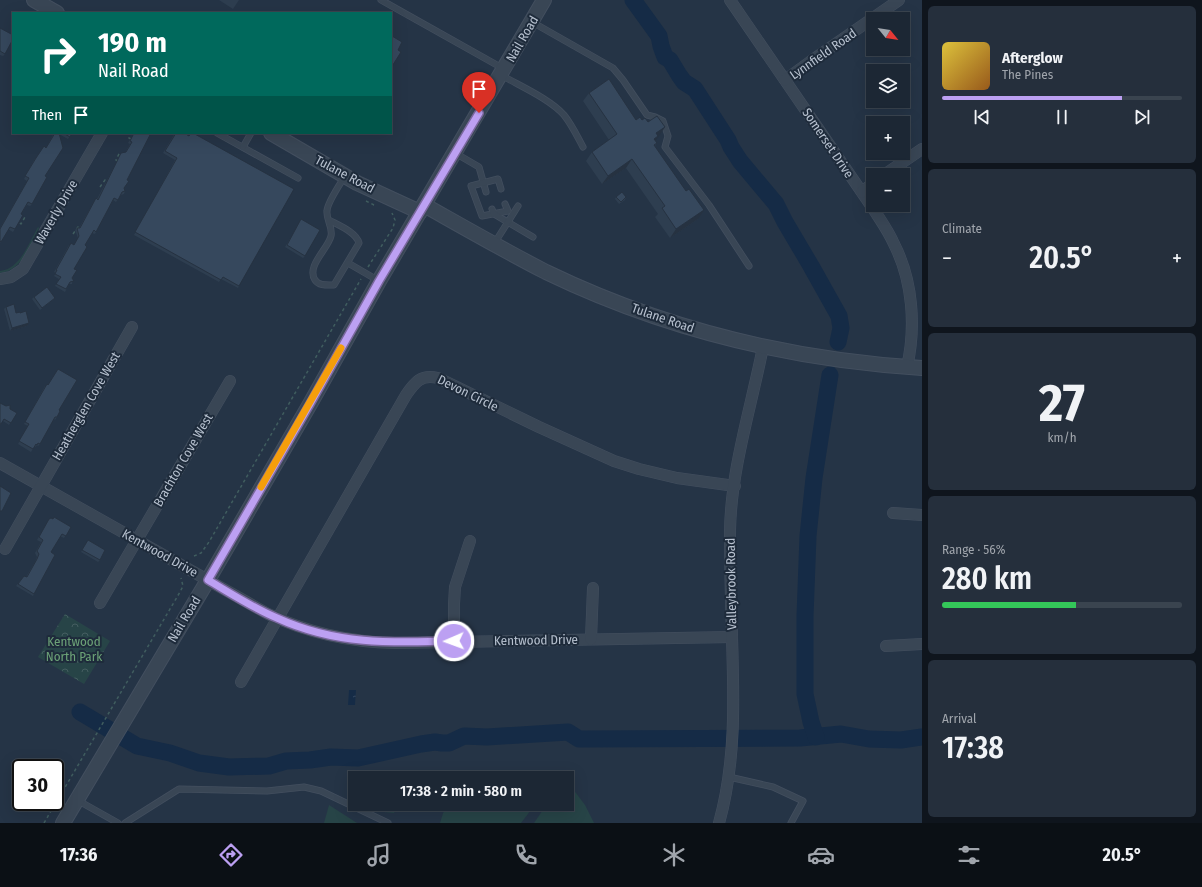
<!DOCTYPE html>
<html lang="en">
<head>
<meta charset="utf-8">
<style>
	body { margin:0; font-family:"Fira Sans Condensed",sans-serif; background:#252f3c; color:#f1f3f6; height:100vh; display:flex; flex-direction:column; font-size:15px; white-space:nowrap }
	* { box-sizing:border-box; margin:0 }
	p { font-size:13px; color:#a0a5ac }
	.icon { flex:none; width:22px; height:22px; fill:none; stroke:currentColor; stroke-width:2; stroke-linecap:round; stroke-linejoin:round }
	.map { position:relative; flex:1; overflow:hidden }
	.details { display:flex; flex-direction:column; gap:6px; padding:6px; background:#0f151d; width:280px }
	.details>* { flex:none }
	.guide { position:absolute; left:12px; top:12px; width:380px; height:122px; border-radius:0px; box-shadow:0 4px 16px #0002,0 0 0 1px #3a444f; background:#00695c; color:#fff; overflow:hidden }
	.needle { width:26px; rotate:120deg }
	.controls { position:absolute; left:866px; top:12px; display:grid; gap:8px }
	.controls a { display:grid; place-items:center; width:44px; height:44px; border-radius:0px; background:#1c2734; box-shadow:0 4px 16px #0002,0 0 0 1px #3a444f; font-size:20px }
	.speed { position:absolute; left:12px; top:759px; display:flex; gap:8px; font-size:20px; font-weight:700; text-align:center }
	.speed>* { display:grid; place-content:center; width:52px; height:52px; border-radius:50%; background:#1c2734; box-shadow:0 4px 16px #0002,0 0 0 1px #3a444f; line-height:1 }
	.speed .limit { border:2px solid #111; border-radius:6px; background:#fff; color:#111 }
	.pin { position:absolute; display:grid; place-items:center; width:34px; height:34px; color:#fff; margin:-41px -17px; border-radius:50% 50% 50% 0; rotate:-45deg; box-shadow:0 0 4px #0007 }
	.pin .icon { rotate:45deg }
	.me { position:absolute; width:44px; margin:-22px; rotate:268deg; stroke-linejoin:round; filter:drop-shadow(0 0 3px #0008) }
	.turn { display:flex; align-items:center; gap:14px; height:84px; padding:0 20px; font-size:18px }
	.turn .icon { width:52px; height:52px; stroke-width:2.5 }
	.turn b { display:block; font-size:28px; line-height:34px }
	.then { display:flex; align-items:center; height:38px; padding:0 20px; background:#0003; gap:8px; font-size:15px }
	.big { font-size:30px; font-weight:600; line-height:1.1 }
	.details .tile { flex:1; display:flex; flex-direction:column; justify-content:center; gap:6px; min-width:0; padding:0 14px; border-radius:6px; background:#252f3c }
	.details .dial { align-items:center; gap:0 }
	.dial b { font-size:52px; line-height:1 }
	.song { display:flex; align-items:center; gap:12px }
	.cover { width:48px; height:48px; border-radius:6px; background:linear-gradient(135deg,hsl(50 70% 55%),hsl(30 70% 35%)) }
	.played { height:4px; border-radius:2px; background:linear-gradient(90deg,#bca0f2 75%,#3a444f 75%) }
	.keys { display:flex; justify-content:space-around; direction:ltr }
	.heat { display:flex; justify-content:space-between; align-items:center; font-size:22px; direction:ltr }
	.charge { height:6px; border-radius:3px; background:linear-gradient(90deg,#34c759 56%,#3a444f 0) }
	.trip { position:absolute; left:348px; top:771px; width:226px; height:40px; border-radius:0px; background:#1c2734; box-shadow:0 4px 16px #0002,0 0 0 1px #3a444f; font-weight:600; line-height:40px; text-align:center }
	.tab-bar { display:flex; height:64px; justify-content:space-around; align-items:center; background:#0b1015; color:#a0a5ac }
	.tab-bar .icon { width:28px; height:28px }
	.tab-bar .on { color:#bca0f2 }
	.tab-bar b { font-size:18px; color:#f1f3f6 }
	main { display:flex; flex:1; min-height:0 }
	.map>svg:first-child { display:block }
	.green { fill:#274447 }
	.park { fill:url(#park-crowns) }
	.water { fill:url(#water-ripples) }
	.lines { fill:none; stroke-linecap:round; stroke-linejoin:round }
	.river { stroke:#152b46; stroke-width:17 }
	.service-casing { stroke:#434f5f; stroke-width:7 }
	.minor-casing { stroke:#434f5f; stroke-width:12 }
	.tertiary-casing { stroke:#434f5f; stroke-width:16 }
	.path { stroke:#405d5f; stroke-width:1.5; stroke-dasharray:3 3; stroke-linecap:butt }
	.service { stroke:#394655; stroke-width:5.5 }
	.minor { stroke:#394655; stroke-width:11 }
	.tertiary { stroke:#394655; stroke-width:14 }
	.wall { fill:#2e3e50 }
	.shaded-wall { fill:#263241 }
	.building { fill:#36485d; stroke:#263241 }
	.route-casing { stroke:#7a689d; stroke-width:10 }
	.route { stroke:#bca0f2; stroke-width:7 }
	.slow { stroke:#f59e0b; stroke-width:7 }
	.labels { text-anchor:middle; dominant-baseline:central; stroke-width:4; stroke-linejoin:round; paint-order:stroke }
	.street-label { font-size:13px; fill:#b7c1cf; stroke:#1e2b3b }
	.park-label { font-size:13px; fill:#6ca277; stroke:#1e2b3b }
</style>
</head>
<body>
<main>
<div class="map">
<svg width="922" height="823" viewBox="0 0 922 823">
	<defs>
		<pattern id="park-crowns" width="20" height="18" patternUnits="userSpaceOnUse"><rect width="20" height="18" fill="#274447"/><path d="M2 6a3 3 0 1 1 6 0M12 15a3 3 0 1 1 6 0" fill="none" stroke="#445d60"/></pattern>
		<pattern id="water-ripples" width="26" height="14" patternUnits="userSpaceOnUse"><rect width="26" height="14" fill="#152b46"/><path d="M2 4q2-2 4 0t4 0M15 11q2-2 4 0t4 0" fill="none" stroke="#354860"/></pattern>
	</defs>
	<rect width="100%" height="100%" fill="#253446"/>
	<g class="green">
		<path d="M38 227 39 228C30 245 22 271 0 273V271C20 269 29 243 38 227Z"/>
		<path d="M462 771 477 778H455L456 774Z"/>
		<path d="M567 781 585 805 594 823H534L547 804H567Z"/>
		<path d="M446 804H531L534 806 521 823H440Z"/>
		<path d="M329 805 357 823H324Z"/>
	</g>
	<g class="park">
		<path d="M65 614 110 641 84 684 38 657Z"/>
		<path d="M357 804H397L394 813 356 809Z"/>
	</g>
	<path class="water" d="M349 690H356L355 705H348Z"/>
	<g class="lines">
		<g class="river">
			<path d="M633 0 659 36 661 46 665 57 670 60 679 75 684 82 695 89 728 140 731 147 740 161 776 204 785 222 811 266 839 316 841 328 838 342"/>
			<path d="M80 712 137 746 170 753 199 763 229 767 269 766 286 761 310 760 331 757 358 758 421 744 435 742 442 743H449L464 736 487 737 568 732 579 739 800 738 841 734 869 739 901 740 922 737"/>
			<path d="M816 737 811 722 805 694V616L808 536 814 478 830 375"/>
		</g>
		<g class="service-casing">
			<g id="service">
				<path d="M381 0 504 69"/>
				<path d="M532 22 613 68 623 80 647 115 655 117 663 121 668 136 665 147 709 205 749 266"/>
				<path d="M501 75C520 86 550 99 564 115 572 125 577 136 583 147"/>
				<path d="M217 133 298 178"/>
				<path d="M243 147 251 133"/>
				<path d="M455 153 479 167 486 192"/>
				<path d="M501 189 498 179 471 186 482 216 508 211 505 204"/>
				<path d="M492 209 494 214 533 237"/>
				<path d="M329 220C338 225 356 232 359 243L334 285C327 285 319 286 315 280 306 266 328 249 331 236 333 227 326 220 327 211 327 203 340 184 345 176"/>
				<path d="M494 244 518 206"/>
				<path d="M348 263 379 281"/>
				<path d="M729 777 773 787 803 801 791 823"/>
				<path d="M77 800 118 823"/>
				<path d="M125 823 179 789 267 791 304 787 321 791 388 823"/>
			</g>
		</g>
		<g class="minor-casing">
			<g id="minor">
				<path d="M730 0 874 210C881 221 889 232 894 244 913 281 916 327 907 367"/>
				<path d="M785 80 811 61 899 0"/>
				<path d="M884 175 922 149"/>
				<path d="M862 192 873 183"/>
				<path d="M0 279 11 277 23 269 102 133"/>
				<path d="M0 463 268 614C308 633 351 642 395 643L732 637"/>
				<path d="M893 513 922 515"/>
				<path d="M5 549 132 327"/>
				<path d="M100 603 230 381"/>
				<path d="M591 639 593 588"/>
				<path d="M454 641V604L455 587 470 541"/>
				<path d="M886 646 922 644"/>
				<path d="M241 682 406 395C415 382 421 374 438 378L539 427 614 461 639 469 677 478 735 486"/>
				<path d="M719 823C736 762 734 700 732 637 731 602 730 566 730 531 731 469 751 408 763 347"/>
			</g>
		</g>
		<g class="tertiary-casing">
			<g id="tertiary">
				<path d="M34 0 57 13"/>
				<path d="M271 133 357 183 420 212"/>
				<path d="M424 205C465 228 505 251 546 272 664 329 792 360 922 368"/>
				<path d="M63 823 208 580 310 404 379 281 544 0"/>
			</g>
		</g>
		<g class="path">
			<path d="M131 139 129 138 132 133"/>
			<path d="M118 161 116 160 120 152"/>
			<path d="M100 187 105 180 107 181"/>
			<path d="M366 201 374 205H377"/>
			<path d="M20 223 21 224 25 217"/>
			<path d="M73 234 78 227 80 228"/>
			<path d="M368 267 393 228 395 220 392 213"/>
			<path d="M194 556 201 553 209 542 361 279"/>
			<path d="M44 823 180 592 183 586 181 578"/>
		</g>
		<use href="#service" class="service"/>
		<use href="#minor" class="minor"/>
		<use href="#tertiary" class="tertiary"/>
	</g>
	<g class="wall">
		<path d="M219 0H239L233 9Z"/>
		<path d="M0 28 5 54 3 56 0 55Z"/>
		<path d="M589 93 636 120H642L665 127 655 140 657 143 655 146 698 219 670 238 655 217 658 214 626 168 602 184 586 161 592 152 609 140 583 101Z"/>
		<path d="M54 133H72L68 139 59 134 45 176 32 204 30 206 27 205 21 214 15 229 13 232 8 229 0 243V228L27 181 24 179 34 160 46 148Z"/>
		<path d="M134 133 127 180 124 188 125 191 124 194 121 195 116 202 113 200 96 232 95 234 92 233 85 245 74 269 72 284H69L65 292 55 286 59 279 54 276 56 273 54 272 69 245H74L78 238 75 230 77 228H79L96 198 97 199 120 156 121 153H125L130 144 128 143Z"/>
		<path d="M175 133 239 286 238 288 221 279 219 282 134 235 175 160 163 153Z"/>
		<path d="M616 197H626L625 200 619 204 615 199Z"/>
		<path d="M300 222 305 256 303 258 285 247Z"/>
		<path d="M34 297 55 298 53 300 40 310 32 299Z"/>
		<path d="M6 307 16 313H20L29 323 27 326 10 331 4 309Z"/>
		<path d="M45 386 59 410 57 417 55 420 54 419 40 444 38 446 37 445 35 447H34L31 452 18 444 28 426 24 424Z"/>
		<path d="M0 403 17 413 9 425 3 421 0 425Z"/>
		<path d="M48 521 71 527 64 538 60 536 51 552 34 594 33 596 16 586 24 576 26 577 35 562 37 557 35 553 41 542 37 540Z"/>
		<path d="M88 540 100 560 98 562 81 552Z"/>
	</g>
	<g class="shaded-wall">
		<path d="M665 127 659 136 652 145 656 133Z"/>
		<path d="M632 159 626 168 602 184 608 176Z"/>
		<path d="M704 210 698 219 670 238 676 229Z"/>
		<path d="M29 323 27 326 10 331 12 328Z"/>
	</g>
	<g class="building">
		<path d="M0 28 13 35V39L5 54 0 51Z"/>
		<path d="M392 36 402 42 398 50 401 52 391 68V39Z"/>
		<path d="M609 79 636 120 640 117 642 120 645 118 648 122 657 116 665 127 656 133 658 136 654 139 657 143 654 145 686 191 689 189 704 210 676 229 662 208 665 206 632 159 608 176 592 152 617 134 589 93Z"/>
		<path d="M55 133H59L63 148 45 176 47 177 32 204 28 202 21 214 23 215 15 229 10 227 1 242 0 241V229L29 178 25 176 36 158 44 146 46 148Z"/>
		<path d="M63 133H72L70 137Z"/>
		<path d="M134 133H151L127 180 129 181 124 188 125 191 122 192 118 200 114 198 96 232 94 230 85 245 87 247 74 269 77 270 72 278 74 281 70 282 66 289 56 284 61 277 55 274 57 270H56L71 243 74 245 79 236 77 228H80L96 198 98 200 121 153 126 152 132 142 130 141Z"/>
		<path d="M176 133H184L189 136 191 133H193L294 189 239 286 223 277 221 280 135 232 177 158 165 151Z"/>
		<path d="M622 192 626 197 621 202 616 197Z"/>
		<path d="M301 219 320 230 305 256 287 245Z"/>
		<path d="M47 287 55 298 42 308 34 297Z"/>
		<path d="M14 304 16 313 20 312V313L26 311 29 323 12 328 6 307Z"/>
		<path d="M58 369 77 380 59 410 60 411 57 417H55L40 444 38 443 37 445 36 444 33 449 19 441 29 424 25 422 47 384 48 385Z"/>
		<path d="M0 403 6 406 10 405V409L17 413 11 423 4 419 1 424H0Z"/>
		<path d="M0 486 11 493 2 511H0Z"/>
		<path d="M54 517 71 527 66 536 62 534 51 552 55 555 34 594 18 584 24 576 27 577 37 559 39 554 37 551 43 540 39 537 49 519 51 518 53 519Z"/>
		<path d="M88 540 105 550 100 560 82 550Z"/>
	</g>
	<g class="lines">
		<g class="route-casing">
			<path id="route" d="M454 641C391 643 336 645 277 618 253 608 230 593 208 580L310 404 379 281 479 113"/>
		</g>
		<use href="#route" class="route"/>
		<path class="slow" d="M261 487 341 348"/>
	</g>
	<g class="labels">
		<g class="street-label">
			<text transform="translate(522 39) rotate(-60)">Nail Road</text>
			<text transform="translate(823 54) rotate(-35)">Lynnfield Road</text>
			<text transform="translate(828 143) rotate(56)">Somerset Drive</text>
			<text transform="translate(345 174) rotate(28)">Tulane Road</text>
			<text transform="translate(56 212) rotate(-60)">Waverly Drive</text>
			<text transform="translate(663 318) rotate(19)">Tulane Road</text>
			<text transform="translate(468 393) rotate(26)">Devon Circle</text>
			<text transform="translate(86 406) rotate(-60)">Heatherglen Cove West</text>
			<text transform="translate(183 460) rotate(-60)">Brachton Cove West</text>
			<text transform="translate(160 553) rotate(29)">Kentwood Drive</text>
			<text transform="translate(731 584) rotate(-91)">Valleybrook Road</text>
			<text transform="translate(184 619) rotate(-59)">Nail Road</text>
			<text transform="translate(536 640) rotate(-1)">Kentwood Drive</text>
		</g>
		<g class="park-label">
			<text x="74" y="641">Kentwood<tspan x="74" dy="15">North Park</tspan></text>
		</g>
	</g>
</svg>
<div class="controls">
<a><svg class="needle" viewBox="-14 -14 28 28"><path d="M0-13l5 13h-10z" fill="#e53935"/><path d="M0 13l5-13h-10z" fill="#a0a5ac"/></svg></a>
<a><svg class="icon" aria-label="layers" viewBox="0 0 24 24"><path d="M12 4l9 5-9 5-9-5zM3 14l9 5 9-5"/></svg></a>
<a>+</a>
<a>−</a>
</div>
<div class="speed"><div class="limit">30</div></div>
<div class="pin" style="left:479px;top:113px;background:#d93025"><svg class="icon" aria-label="arrive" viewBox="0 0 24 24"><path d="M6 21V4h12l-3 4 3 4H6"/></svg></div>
<svg class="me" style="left:454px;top:641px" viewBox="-20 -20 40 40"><circle r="17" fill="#bca0f2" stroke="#fff" stroke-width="3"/><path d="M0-11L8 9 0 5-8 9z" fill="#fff"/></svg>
<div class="trip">17:38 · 2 min · 580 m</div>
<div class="guide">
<div class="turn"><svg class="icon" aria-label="right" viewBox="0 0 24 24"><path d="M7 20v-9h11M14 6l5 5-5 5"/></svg><div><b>190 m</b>Nail Road</div></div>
<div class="then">Then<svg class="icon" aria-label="arrive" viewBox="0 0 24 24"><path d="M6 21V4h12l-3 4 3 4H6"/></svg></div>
</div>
</div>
<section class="details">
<div class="tile">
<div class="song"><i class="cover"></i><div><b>Afterglow</b><p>The Pines</p></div></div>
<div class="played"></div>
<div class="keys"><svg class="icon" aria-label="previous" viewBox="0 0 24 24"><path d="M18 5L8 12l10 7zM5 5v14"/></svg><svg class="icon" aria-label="pause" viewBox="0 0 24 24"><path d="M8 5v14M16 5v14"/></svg><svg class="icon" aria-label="next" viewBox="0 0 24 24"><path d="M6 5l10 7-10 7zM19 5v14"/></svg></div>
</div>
<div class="tile"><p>Climate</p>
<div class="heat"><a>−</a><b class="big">20.5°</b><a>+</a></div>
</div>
<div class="tile dial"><b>27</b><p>km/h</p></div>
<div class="tile"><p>Range · 56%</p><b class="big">280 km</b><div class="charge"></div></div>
<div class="tile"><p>Arrival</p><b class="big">17:38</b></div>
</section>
</main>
<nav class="tab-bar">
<b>17:36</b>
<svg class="icon on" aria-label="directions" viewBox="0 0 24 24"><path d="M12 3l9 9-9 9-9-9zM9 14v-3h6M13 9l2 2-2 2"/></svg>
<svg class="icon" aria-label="music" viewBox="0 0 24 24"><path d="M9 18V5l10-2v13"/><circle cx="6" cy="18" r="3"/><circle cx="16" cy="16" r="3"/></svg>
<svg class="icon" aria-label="phone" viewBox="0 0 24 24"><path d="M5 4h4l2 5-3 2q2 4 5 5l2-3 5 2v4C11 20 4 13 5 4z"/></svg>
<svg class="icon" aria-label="climate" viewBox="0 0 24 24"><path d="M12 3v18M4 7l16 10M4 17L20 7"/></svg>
<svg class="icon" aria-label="car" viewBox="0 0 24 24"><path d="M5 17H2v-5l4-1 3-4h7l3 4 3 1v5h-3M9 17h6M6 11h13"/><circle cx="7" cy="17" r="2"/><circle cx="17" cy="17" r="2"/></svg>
<svg class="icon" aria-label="filters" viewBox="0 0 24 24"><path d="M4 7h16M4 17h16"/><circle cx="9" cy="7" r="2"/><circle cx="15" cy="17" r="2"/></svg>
<b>20.5°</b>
</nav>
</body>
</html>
